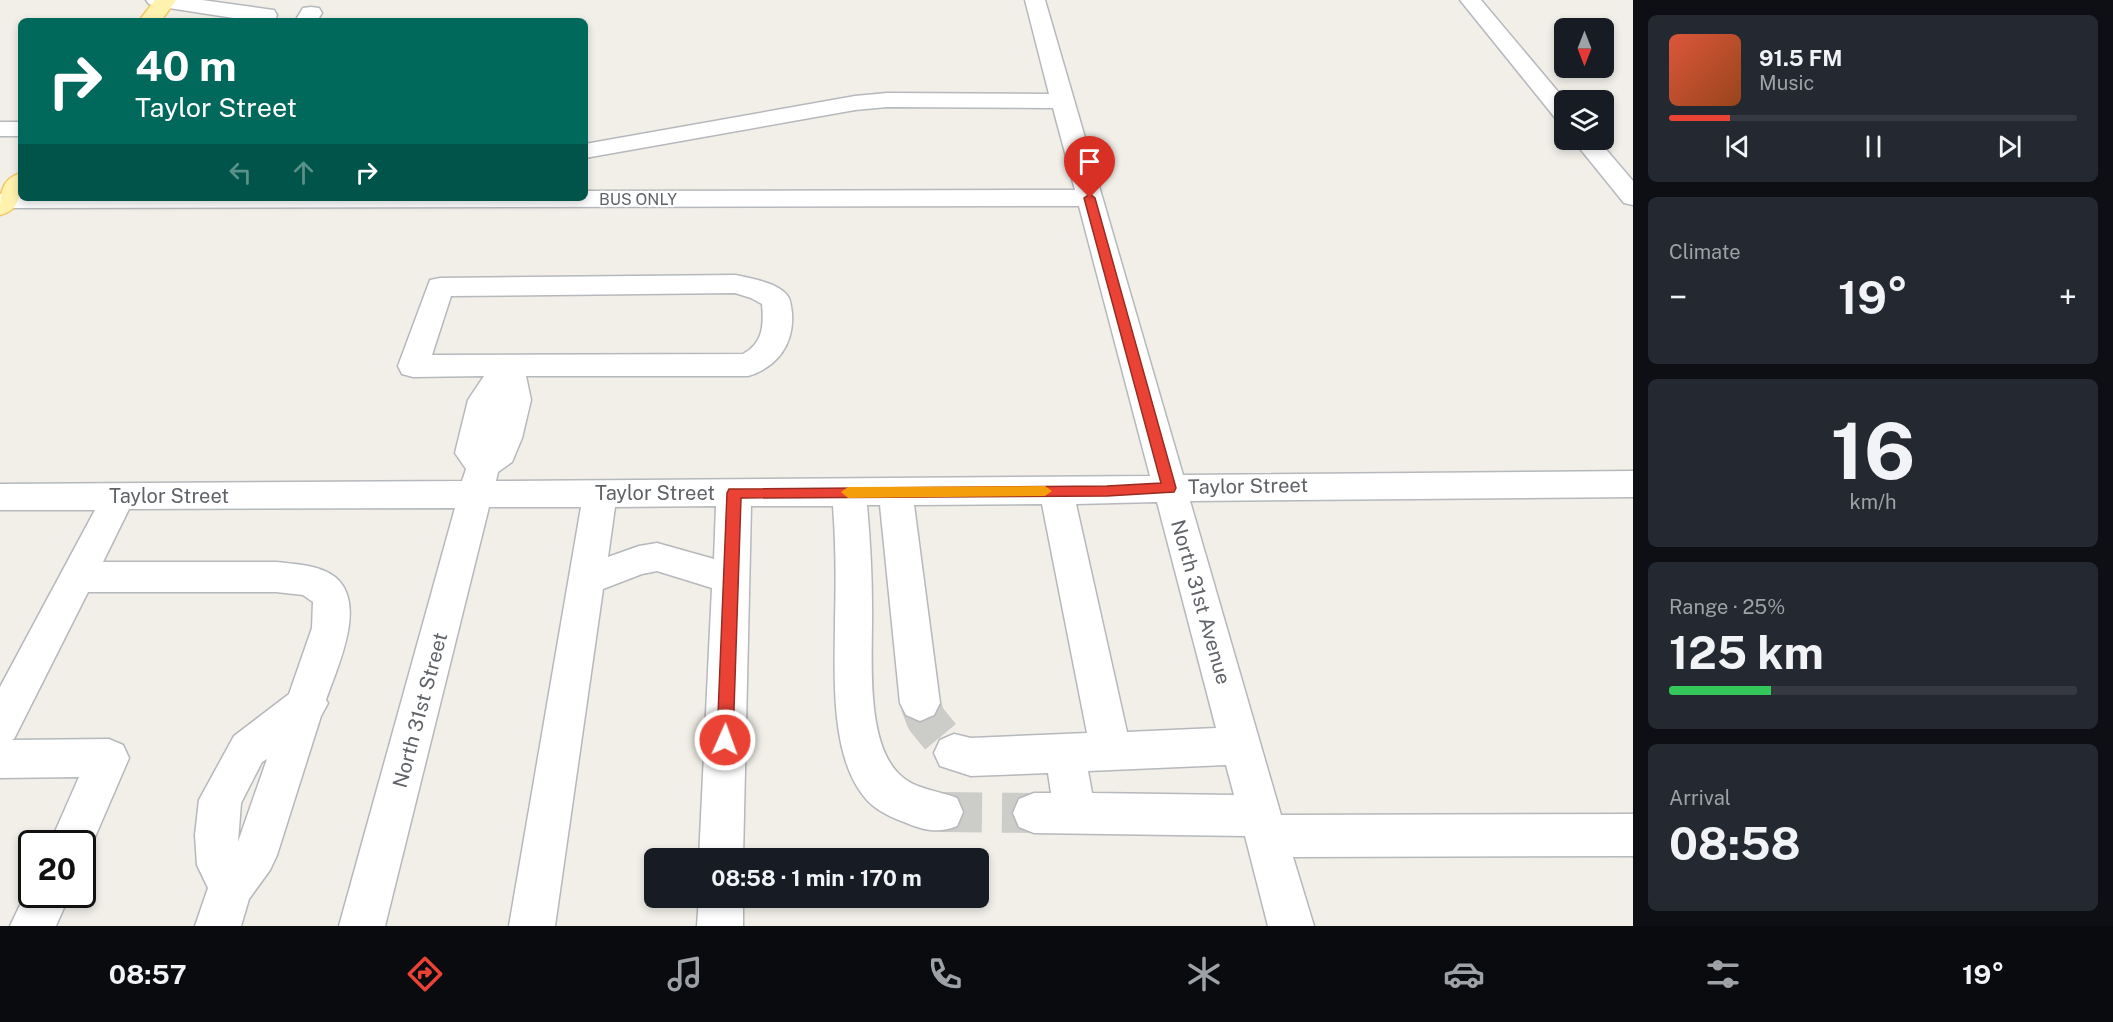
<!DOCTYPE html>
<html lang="en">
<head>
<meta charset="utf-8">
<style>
	body { margin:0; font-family:"Public Sans",sans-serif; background:#242831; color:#f1f3f6; height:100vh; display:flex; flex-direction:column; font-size:22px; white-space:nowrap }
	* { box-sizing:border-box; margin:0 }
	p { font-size:20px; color:#9ea1a6 }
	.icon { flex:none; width:33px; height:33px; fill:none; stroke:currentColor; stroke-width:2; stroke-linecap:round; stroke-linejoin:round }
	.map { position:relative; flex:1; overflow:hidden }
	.sheet { display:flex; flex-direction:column; gap:15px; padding:15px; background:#0d0f14; width:480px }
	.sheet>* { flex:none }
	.guide { position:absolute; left:18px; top:18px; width:570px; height:183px; border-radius:9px; box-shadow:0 3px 9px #0003; background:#00695c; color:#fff; overflow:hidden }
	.needle { width:39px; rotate:180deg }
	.buttons { position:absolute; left:1554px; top:18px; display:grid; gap:12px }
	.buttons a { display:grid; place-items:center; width:60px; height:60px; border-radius:9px; background:#171b24; box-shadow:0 3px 9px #0003; font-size:30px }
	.speed { position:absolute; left:18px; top:830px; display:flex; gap:12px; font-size:30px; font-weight:700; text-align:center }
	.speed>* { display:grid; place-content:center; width:78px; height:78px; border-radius:50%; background:#171b24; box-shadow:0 3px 9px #0003; line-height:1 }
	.speed .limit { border:3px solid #111; border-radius:9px; background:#fff; color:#111 }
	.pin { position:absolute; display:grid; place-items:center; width:51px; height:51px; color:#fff; margin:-62px -26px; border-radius:50% 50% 50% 0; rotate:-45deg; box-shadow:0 0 6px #0007 }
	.pin .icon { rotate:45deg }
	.me { position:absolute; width:66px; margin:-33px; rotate:2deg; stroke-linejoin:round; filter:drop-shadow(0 0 4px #0008) }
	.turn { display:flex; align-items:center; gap:21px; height:126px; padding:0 18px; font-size:27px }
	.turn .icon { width:78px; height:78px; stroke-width:2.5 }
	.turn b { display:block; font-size:42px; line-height:51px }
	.lanes { display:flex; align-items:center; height:57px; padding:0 18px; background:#0003; justify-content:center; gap:30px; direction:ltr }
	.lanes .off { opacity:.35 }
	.big { font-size:45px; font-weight:700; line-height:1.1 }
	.sheet .tile { flex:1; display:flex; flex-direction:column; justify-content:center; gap:9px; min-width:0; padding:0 21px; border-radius:9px; background:#242831 }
	.sheet .dial { align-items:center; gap:0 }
	.dial b { font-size:78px; line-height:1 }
	.song { display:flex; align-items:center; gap:18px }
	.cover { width:72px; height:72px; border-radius:9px; background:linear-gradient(135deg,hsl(10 70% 55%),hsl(20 70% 35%)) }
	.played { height:6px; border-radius:3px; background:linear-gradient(90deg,#ea4335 15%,#363941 15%) }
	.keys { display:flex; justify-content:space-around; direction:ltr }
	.heat { display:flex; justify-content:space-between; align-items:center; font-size:33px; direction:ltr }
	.charge { height:9px; border-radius:4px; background:linear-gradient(90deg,#34c759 25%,#363941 0) }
	.trip { position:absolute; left:644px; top:848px; width:345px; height:60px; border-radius:9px; background:#171b24; box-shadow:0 3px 9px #0003; font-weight:700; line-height:60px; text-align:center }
	.menu { display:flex; height:96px; justify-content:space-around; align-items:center; background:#090b0e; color:#9ea1a6 }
	.menu .icon { width:42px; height:42px }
	.menu .current { color:#ea4335 }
	.menu b { font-size:27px; color:#f1f3f6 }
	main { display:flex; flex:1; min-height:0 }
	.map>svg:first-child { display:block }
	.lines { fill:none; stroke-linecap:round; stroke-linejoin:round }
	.minor-tunnel { stroke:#ccccc8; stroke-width:40; stroke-dasharray:40 20; stroke-linecap:butt }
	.minor-casing { stroke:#b5b8bc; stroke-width:3 }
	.major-casing { stroke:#f2c960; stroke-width:3 }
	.minor { fill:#fff; fill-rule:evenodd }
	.major { fill:#fff2af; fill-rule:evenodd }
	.route { fill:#ea4335; stroke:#982c22; stroke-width:1.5 }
	.slow { fill:#f59e0b }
	.labels { text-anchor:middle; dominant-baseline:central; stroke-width:4.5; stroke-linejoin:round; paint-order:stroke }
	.far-street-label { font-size:16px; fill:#5f6368; stroke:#fff }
	.street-label { font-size:20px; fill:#5f6368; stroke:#fff }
</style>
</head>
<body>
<main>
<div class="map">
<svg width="1633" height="926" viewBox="0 0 1633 926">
	<rect width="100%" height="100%" fill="#f1efe8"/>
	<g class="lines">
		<g class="minor-tunnel">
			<path d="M920 703 926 719 954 753"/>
			<path d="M942 812 1034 813"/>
		</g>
		<g class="minor-casing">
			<g id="minor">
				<path d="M146 0H202L266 9 274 10 277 15 275 21H253L156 6 149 4Z"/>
				<path d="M1025 0H1045L1183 475 1633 471V497L1190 501 1281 815 1633 814V856L1293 857 1314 926H1268L1245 836 1034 833 1019 827 1013 813 1019 799 1034 793H1051L1048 773 971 776 940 766 934 753 940 740 954 734 971 738 1087 733 1042 504 914 505 940 703 934 715 920 721 906 715 900 703 880 505H867C870 539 872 572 872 606 873 652 864 740 899 774 915 790 937 790 957 798L963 812 957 826C938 834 923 830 904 822 893 818 882 813 872 805 828 765 835 674 835 620 836 582 836 544 833 506H751L743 858H699L712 588 657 571 642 574 603 589 555 926H509L581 507H489L385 926H339L455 508 129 509 103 562H276C294 564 320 565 335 577 368 604 337 667 326 700L328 703 321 716 277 855 270 870 249 899 241 926H195L208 888 197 865 195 835 199 800 234 736 289 694 312 628 313 602 303 595 276 592H88L14 739 11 740 109 739 123 745 129 758 86 858 82 859V843H50L79 777 0 778V687L95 510H0V484L462 481 466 469 455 453 468 400 484 376 413 377 402 374 398 366 430 280 440 278 736 275C752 279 776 282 787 295 791 300 791 307 792 313 794 344 778 367 748 376H526L531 400 522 438 512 462 498 472 496 481 1150 476 1079 206 6 208 0 206V194L21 192V198H585V191L1075 190 1053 108 887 107 855 110 585 158V144L855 96 887 93 1049 94ZM735 293 751 298 762 304C764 326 763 343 743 354L432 355 451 296ZM1157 502 1216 728 1127 732 1076 504ZM716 506 714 559 657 543 639 546 608 557 615 507ZM267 759 238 842 241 803 262 762ZM1226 765 1234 795 1092 793 1088 771Z"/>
				<path d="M1460 0H1481L1565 100 1564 121 1556 119Z"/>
				<path d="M311 7 319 8 322 13 317 21H295L303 8Z"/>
				<rect x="0" y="122" width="21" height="14"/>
				<path d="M1573 140H1598L1633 181V205L1624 203Z"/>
				<path d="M32 880V894H70L56 926H10Z"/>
				<path d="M699 897H743V926H697Z"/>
			</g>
		</g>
		<g class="major-casing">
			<g id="major">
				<path d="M155 0H176L161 21H139Z"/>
				<path d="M21 173C21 192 21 210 0 215 0 196 0 179 21 173Z"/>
			</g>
		</g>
		<use href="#minor" class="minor"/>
		<use href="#major" class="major"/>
	</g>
	<path class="route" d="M1090 194 1095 198 1176 488 1174 492 1107 496 741 498 733 740 731 745 725 747 719 745 717 740 727 493 729 489 1107 486 1161 483 1084 198Z"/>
	<path class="slow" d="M1045 486 1052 491 1045 496 848 498 841 492 848 487Z"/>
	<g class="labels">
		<g class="far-street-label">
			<text x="638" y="199">BUS ONLY</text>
		</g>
		<g class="street-label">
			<text transform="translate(1248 486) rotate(-1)">Taylor Street</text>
			<text x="655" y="493">Taylor Street</text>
			<text x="169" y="496">Taylor Street</text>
			<text transform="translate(1201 602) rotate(74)">North 31st Avenue</text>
			<text transform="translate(420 710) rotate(-75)">North 31st Street</text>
		</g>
	</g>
</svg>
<div class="buttons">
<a><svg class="needle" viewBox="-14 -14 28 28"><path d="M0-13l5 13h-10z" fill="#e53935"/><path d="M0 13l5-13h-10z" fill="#9ea1a6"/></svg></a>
<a><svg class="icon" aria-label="layers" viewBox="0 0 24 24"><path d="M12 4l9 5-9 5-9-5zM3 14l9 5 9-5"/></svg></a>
</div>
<div class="speed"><div class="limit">20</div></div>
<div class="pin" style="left:1090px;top:198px;background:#d93025"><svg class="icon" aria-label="arrive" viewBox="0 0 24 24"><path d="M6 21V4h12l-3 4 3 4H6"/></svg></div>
<svg class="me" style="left:725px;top:740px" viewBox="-20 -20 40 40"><circle r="17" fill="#ea4335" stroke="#fff" stroke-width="3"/><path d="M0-11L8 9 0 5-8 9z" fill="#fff"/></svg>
<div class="trip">08:58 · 1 min · 170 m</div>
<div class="guide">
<div class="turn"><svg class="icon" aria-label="right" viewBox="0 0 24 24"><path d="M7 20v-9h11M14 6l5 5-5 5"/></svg><div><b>40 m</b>Taylor Street</div></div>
<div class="lanes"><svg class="icon off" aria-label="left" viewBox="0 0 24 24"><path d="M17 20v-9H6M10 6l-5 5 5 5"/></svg><svg class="icon off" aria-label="ahead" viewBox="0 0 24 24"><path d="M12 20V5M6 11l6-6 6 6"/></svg><svg class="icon" aria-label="right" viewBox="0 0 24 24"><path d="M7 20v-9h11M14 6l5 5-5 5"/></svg></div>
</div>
</div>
<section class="sheet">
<div class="tile">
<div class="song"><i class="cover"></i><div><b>91.5 FM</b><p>Music</p></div></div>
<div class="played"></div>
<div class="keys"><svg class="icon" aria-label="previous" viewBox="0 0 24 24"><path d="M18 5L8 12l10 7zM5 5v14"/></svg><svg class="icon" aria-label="pause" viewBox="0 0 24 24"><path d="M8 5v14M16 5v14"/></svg><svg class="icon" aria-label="next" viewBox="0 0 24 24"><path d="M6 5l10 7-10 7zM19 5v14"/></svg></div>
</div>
<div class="tile"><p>Climate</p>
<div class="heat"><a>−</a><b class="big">19°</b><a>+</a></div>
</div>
<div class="tile dial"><b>16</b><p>km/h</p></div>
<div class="tile"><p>Range · 25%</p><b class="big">125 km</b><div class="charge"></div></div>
<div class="tile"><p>Arrival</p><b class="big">08:58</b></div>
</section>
</main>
<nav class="menu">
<b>08:57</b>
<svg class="icon current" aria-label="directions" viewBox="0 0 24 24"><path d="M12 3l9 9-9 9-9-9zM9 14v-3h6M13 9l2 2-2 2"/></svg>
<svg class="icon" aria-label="music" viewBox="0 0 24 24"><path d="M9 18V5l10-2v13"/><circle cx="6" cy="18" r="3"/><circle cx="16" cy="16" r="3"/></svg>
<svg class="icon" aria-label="phone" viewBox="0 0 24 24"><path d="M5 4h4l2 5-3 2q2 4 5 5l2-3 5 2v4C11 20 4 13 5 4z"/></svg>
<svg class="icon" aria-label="climate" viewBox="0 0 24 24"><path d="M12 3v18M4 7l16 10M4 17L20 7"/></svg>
<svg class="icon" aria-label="car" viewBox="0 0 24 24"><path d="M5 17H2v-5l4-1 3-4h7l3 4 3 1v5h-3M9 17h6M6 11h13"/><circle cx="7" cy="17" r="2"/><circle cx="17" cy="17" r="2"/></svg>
<svg class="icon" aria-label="filters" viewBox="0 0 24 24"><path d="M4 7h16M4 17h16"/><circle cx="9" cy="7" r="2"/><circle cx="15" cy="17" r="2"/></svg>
<b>19°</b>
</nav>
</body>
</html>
